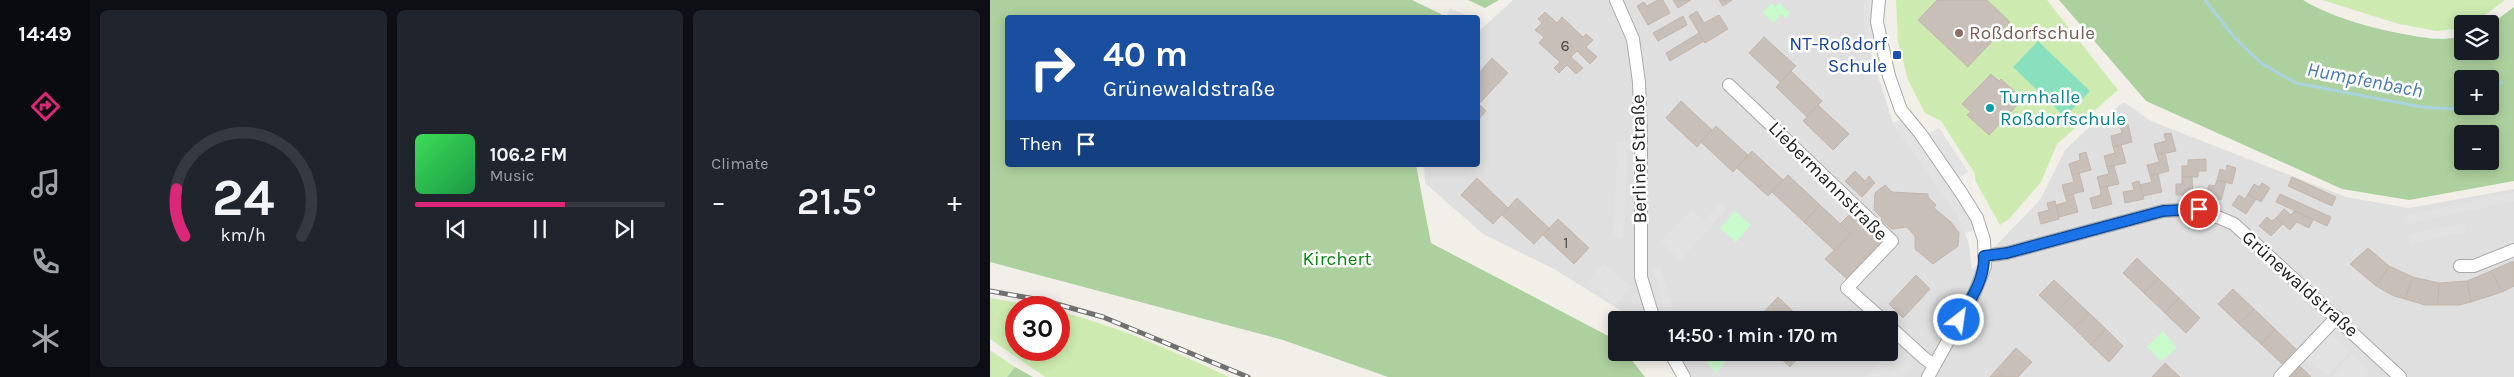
<!DOCTYPE html>
<html lang="en">
<head>
<meta charset="utf-8">
<style>
	body { margin:0; font-family:Karla,sans-serif; background:#20242c; color:#f1f3f6; height:100vh; display:flex; flex-direction:column; font-size:19px; white-space:nowrap }
	* { box-sizing:border-box; margin:0 }
	p { font-size:16px; color:#9ea1a6 }
	.icon { flex:none; width:28px; height:28px; fill:none; stroke:currentColor; stroke-width:2; stroke-linecap:round; stroke-linejoin:round }
	.map { position:relative; flex:1; overflow:hidden }
	.details { display:flex; flex-direction:column; gap:10px; padding:10px; background:#0d0f14; width:900px }
	.details>* { flex:none }
	.banner { position:absolute; left:15px; top:15px; width:475px; height:152px; border-radius:5px; box-shadow:0 2px 12px #0003; background:#1a4fa0; color:#fff; overflow:hidden }
	.controls { position:absolute; left:1464px; top:15px; display:grid; gap:10px }
	.controls a { display:grid; place-items:center; width:45px; height:45px; border-radius:5px; background:#171b24; box-shadow:0 2px 12px #0003; font-size:25px }
	.speed { position:absolute; left:15px; top:296px; display:flex; gap:10px; font-size:25px; font-weight:700; text-align:center }
	.speed>* { display:grid; place-content:center; width:65px; height:65px; border-radius:50%; background:#171b24; box-shadow:0 2px 12px #0003; line-height:1 }
	.speed .limit { border:8px solid #d22; background:#fff; color:#111 }
	.pin { position:absolute; display:grid; place-items:center; width:42px; height:42px; color:#fff; margin:-21px; border:2px solid #fff; border-radius:50%; box-shadow:0 1px 5px #0007 }
	.me { position:absolute; width:55px; margin:-28px; rotate:30deg; stroke-linejoin:round; filter:drop-shadow(0 0 4px #0008) }
	.turn { display:flex; align-items:center; gap:18px; height:105px; padding:0 15px; font-size:22px }
	.turn .icon { width:65px; height:65px; stroke-width:2.5 }
	.turn b { display:block; font-size:35px; line-height:42px }
	.then { display:flex; align-items:center; height:48px; padding:0 15px; background:#0003; gap:10px; font-size:19px }
	.big { font-size:38px; font-weight:600; line-height:1.1 }
	.details .widget { flex:1; display:flex; flex-direction:column; justify-content:center; gap:8px; min-width:0; padding:0 18px; border-radius:8px; background:#20242c }
	.details .dial { align-items:center; gap:0 }
	.dial svg { height:130px; overflow:visible; fill:none; stroke:#363941; stroke-width:7; stroke-linecap:round; text-anchor:middle }
	.dial text { fill:#f1f3f6; stroke:none }
	.song { display:flex; align-items:center; gap:15px }
	.cover { width:60px; height:60px; border-radius:8px; background:linear-gradient(135deg,hsl(130 70% 55%),hsl(140 70% 35%)) }
	.played { height:5px; border-radius:2px; background:linear-gradient(90deg,#db2777 60%,#363941 60%) }
	.keys { display:flex; justify-content:space-around; direction:ltr }
	.heat { display:flex; justify-content:space-between; align-items:center; font-size:28px; direction:ltr }
	.details .tiles { flex:1; display:grid; gap:10px; grid-template-columns:repeat(3,1fr) }
	.trip { position:absolute; left:618px; top:311px; width:290px; height:50px; border-radius:5px; background:#171b24; box-shadow:0 2px 12px #0003; font-weight:600; line-height:50px; text-align:center }
	main { display:flex; flex:1; min-height:0 }
	.tab-bar { display:flex; flex-direction:column; width:90px; justify-content:space-around; align-items:center; background:#090b0e; color:#9ea1a6 }
	.tab-bar .icon { width:35px; height:35px }
	.tab-bar .on { color:#db2777 }
	.tab-bar b { font-size:22px; color:#f1f3f6 }
	.map>svg:first-child { display:block }
	.residential { fill:#e0dfdf }
	.grass { fill:#cdebb0 }
	.forest { fill:#add19e; fill-rule:evenodd }
	.park { fill:#c8facc }
	.pitch { fill:#88e0be }
	.parking { fill:#e2e2e2 }
	.lines { fill:none; stroke-linecap:round; stroke-linejoin:round }
	.stream { stroke:#aad3df; stroke-width:3 }
	.building { fill:#c7bfb8; stroke:#c4b6ab }
	.minor-casing { stroke:#a9a9a9; stroke-width:14 }
	.minor { stroke:#fff; stroke-width:12 }
	.rail-casing { stroke:#707070; stroke-width:5 }
	.rail { stroke:#fff; stroke-width:3; stroke-dasharray:9; stroke-linecap:butt }
	.route-casing { stroke:#114b97; stroke-width:12 }
	.route { stroke:#1a73e8; stroke-width:9 }
	.education-dot { fill:#8d6e63; stroke:#fff; stroke-width:2 }
	.transit-dot { fill:#1a4fb4; stroke:#fff; stroke-width:2 }
	.culture-dot { fill:#0f9aa8; stroke:#fff; stroke-width:2 }
	.labels { text-anchor:middle; dominant-baseline:central; stroke-width:5; stroke-linejoin:round; paint-order:stroke }
	.number-label { font-size:16px; fill:#4b4948 }
	.education-label { font-size:19px; fill:#785e54; stroke:#fff; text-anchor:start }
	.transit-label { font-size:19px; fill:#164399; stroke:#fff; text-anchor:end }
	.culture-label { font-size:19px; fill:#0d838f; stroke:#fff; text-anchor:start }
	.street-label { font-size:19px; fill:#222; stroke:#fff }
	.park-label { font-size:19px; fill:#0c8416; stroke:#fff }
	.water-label { font-size:20px; font-style:italic; fill:#4a7aab; stroke:#fff }
</style>
</head>
<body>
<main>
<nav class="tab-bar">
<b>14:49</b>
<svg class="icon on" aria-label="directions" viewBox="0 0 24 24"><path d="M12 3l9 9-9 9-9-9zM9 14v-3h6M13 9l2 2-2 2"/></svg>
<svg class="icon" aria-label="music" viewBox="0 0 24 24"><path d="M9 18V5l10-2v13"/><circle cx="6" cy="18" r="3"/><circle cx="16" cy="16" r="3"/></svg>
<svg class="icon" aria-label="phone" viewBox="0 0 24 24"><path d="M5 4h4l2 5-3 2q2 4 5 5l2-3 5 2v4C11 20 4 13 5 4z"/></svg>
<svg class="icon" aria-label="climate" viewBox="0 0 24 24"><path d="M12 3v18M4 7l16 10M4 17L20 7"/></svg>
</nav>
<section class="details">
<div class="tiles">
<div class="widget dial"><svg viewBox="0 0 100 80">
<path d="M14 69A42 42 0 1 1 86 69"/>
<path d="M14 69A42 42 0 0 1 9 40" stroke="#db2777"/>
<text x="50" y="56" font-size="32" font-weight="700">24</text>
<text x="50" y="72" font-size="11">km/h</text>
</svg></div>
<div class="widget">
<div class="song"><i class="cover"></i><div><b>106.2 FM</b><p>Music</p></div></div>
<div class="played"></div>
<div class="keys"><svg class="icon" aria-label="previous" viewBox="0 0 24 24"><path d="M18 5L8 12l10 7zM5 5v14"/></svg><svg class="icon" aria-label="pause" viewBox="0 0 24 24"><path d="M8 5v14M16 5v14"/></svg><svg class="icon" aria-label="next" viewBox="0 0 24 24"><path d="M6 5l10 7-10 7zM19 5v14"/></svg></div>
</div>
<div class="widget"><p>Climate</p>
<div class="heat"><a>−</a><b class="big">21.5°</b><a>+</a></div>
</div>
</div>
</section>
<div class="map">
<svg width="1524" height="377" viewBox="0 0 1524 377">
	<rect width="100%" height="100%" fill="#f2efe9"/>
	<path class="residential" d="M523 0H875L874 17 877 42 903 123 968 215 979 244 982 270 1050 200 1075 150 1096 130 1134 102 1161 121 1356 197 1419 208 1524 189V377H702L688 353 899 352V320H646L564 269 493 234 435 183 434 165H488V32Z"/>
	<g class="grass">
		<path d="M906 0H1057L1128 90 1067 144 1051 182 1019 219 1010 225 985 180V174L951 121 935 113 918 80 908 42Z"/>
		<path d="M1332 0H1515L1483 24H1472V28L1447 31 1409 24Z"/>
		<path d="M0 298 53 307 26 308V350H69V311C129 327 184 351 239 377H55L0 339Z"/>
		<path d="M0 350 25 367 17 377H0Z"/>
	</g>
	<g class="forest">
		<path d="M0 0H422L451 14 452 18H18V165H426L441 243 626 340V352L636 353 655 377H398L293 340 0 262Z"/>
		<path d="M478 0H509L495 8Z"/>
		<path d="M1069 0H1313C1346 20 1399 33 1438 38 1449 40 1461 38 1472 37V51H1500V25L1524 7V181L1419 200 1352 189 1156 101ZM1472 79H1500V106H1472ZM1472 134H1500V161H1472Z"/>
		<path d="M25 367 43 377H17Z"/>
	</g>
	<g class="park">
		<path d="M781 3 785 7 789 3 800 13 796 18 791 14 784 23 773 13Z"/>
		<path d="M745 211 761 225 746 242 730 228Z"/>
		<path d="M1173 331 1187 348 1171 361 1157 347Z"/>
		<path d="M709 353H742L726 373Z"/>
	</g>
	<path class="pitch" d="M1048 41 1100 91 1075 117 1023 67Z"/>
	<g class="parking">
		<path d="M875 0H889L892 40 877 42 874 17Z"/>
		<path d="M460 8 478 16 481 17H456Z"/>
		<path d="M917 117 933 136 949 128 975 167 978 172 964 181 990 229 975 233 968 215 903 123Z"/>
		<path d="M628 142H638L633 238 623 237Z"/>
		<path d="M1524 192V201L1415 225 1414 216Z"/>
		<path d="M731 203 737 209 690 260 671 242 702 209 714 221Z"/>
		<path d="M1474 223 1476 232 1420 244 1418 234Z"/>
		<path d="M614 263 641 287 625 306 598 282Z"/>
		<path d="M670 266 685 315 677 317 662 269Z"/>
		<path d="M1341 334 1360 352 1337 376 1318 358Z"/>
		<path d="M903 347 922 364 914 377H875Z"/>
		<path d="M1362 354 1380 371 1375 377H1341Z"/>
	</g>
	<g class="lines">
		<g class="stream">
			<path d="M1215 0 1245 38 1271 63 1306 83 1432 107 1462 109 1473 106"/>
			<path d="M1500 92 1512 82"/>
		</g>
	</g>
	<g class="building">
		<path d="M668 0H673L680 13 658 25 647 6 654 2 657 6Z"/>
		<path d="M683 0H701L688 8Z"/>
		<path d="M729 0H742L733 6Z"/>
		<path d="M947 0H997L1020 22 978 67 928 20Z"/>
		<path d="M707 11 714 23 729 15 738 29 715 43 699 16Z"/>
		<path d="M555 12 567 23 572 17 593 37 596 34 603 40 596 47 607 57 600 64 587 51 581 57 593 68 586 74 577 65 569 73 564 68 570 62 549 43 554 37 545 30 552 23 548 19Z"/>
		<path d="M693 16 697 25 668 41 663 33Z"/>
		<path d="M709 33 714 41 680 61 676 53Z"/>
		<path d="M774 37 806 66 790 82 759 53Z"/>
		<path d="M502 58 518 73 489 104 488 74Z"/>
		<path d="M801 71 832 101 817 117 786 87Z"/>
		<path d="M1001 74 1009 81 1011 79 1033 99 999 135 977 115 981 112 972 104Z"/>
		<path d="M691 101 722 130 707 147 676 118Z"/>
		<path d="M488 103 496 111 488 120Z"/>
		<path d="M828 105 859 134 843 150 813 121Z"/>
		<path d="M1138 124 1142 142 1123 147 1121 136 1132 133 1130 126Z"/>
		<path d="M726 126 758 155 743 172 711 142Z"/>
		<path d="M1181 133 1186 151 1167 155 1164 144 1176 141 1174 134Z"/>
		<path d="M1131 145 1136 163 1117 167 1114 156 1125 153 1123 147Z"/>
		<path d="M762 151 793 180 778 196 747 168Z"/>
		<path d="M1096 152 1101 170 1082 175 1079 164 1090 160 1089 154Z"/>
		<path d="M1175 153 1179 171 1160 176 1157 165 1169 162 1167 155Z"/>
		<path d="M1216 159V171H1208V177H1192V166H1198V160Z"/>
		<path d="M1237 165 1246 168 1242 184 1227 180 1230 169 1236 171Z"/>
		<path d="M1124 166 1129 184 1110 188 1107 177 1119 174 1117 167Z"/>
		<path d="M865 171 875 181 879 176 885 183 872 197 855 181Z"/>
		<path d="M1089 173 1094 191 1075 196 1072 185 1084 182 1082 175Z"/>
		<path d="M1168 174 1172 192 1153 196 1150 185 1162 182 1160 176Z"/>
		<path d="M798 175 830 205 814 222 782 192Z"/>
		<path d="M1192 177H1202L1203 195H1186V184H1192Z"/>
		<path d="M1302 177 1346 197 1342 206 1298 186Z"/>
		<path d="M487 178 518 208 503 224 471 195Z"/>
		<path d="M1227 180 1236 182 1231 200 1215 196 1219 185 1225 186Z"/>
		<path d="M1149 181 1154 199 1135 203 1133 192 1144 190 1142 183Z"/>
		<path d="M1272 183 1280 188 1271 202 1258 194 1264 184 1269 187Z"/>
		<path d="M895 185 902 192 938 194V197L946 205 944 208 961 222 969 233 968 246 943 264 925 249V236L917 227 902 229 891 220 892 218 884 210 885 193Z"/>
		<path d="M1117 186 1122 204 1103 209 1100 198 1111 195 1110 188Z"/>
		<path d="M1083 194 1088 212 1069 217 1066 205 1077 202 1075 196Z"/>
		<path d="M1258 194 1266 199 1256 214 1242 205 1249 195 1255 199Z"/>
		<path d="M1290 194 1341 217 1337 226 1286 202Z"/>
		<path d="M527 198 559 228 544 244 512 215Z"/>
		<path d="M1065 201 1069 219 1051 224 1048 213 1059 210 1057 203Z"/>
		<path d="M830 205 861 234 845 251 814 222Z"/>
		<path d="M1294 209 1301 215 1304 211 1323 220 1319 228 1307 222 1300 230 1286 218Z"/>
		<path d="M861 213 892 242 857 279 835 259 861 234 850 224Z"/>
		<path d="M1277 217 1282 221 1286 218 1293 224 1281 236 1269 226Z"/>
		<path d="M568 219 599 248 584 264 553 235Z"/>
		<path d="M1378 248 1399 266 1386 286 1360 264Z"/>
		<path d="M1147 258 1168 278 1154 293 1133 273Z"/>
		<path d="M1521 262H1524V286L1512 292 1501 271Z"/>
		<path d="M1399 266 1423 277 1415 299 1404 296 1386 286Z"/>
		<path d="M1501 271 1512 292 1481 302 1477 281Z"/>
		<path d="M926 275 940 289 913 318 899 304Z"/>
		<path d="M1423 277 1449 283 1448 305H1435L1415 299Z"/>
		<path d="M1168 278 1189 298 1175 313 1154 293Z"/>
		<path d="M1064 280 1081 296 1067 312 1049 295Z"/>
		<path d="M1477 281 1481 302 1469 305H1448L1449 283Z"/>
		<path d="M1243 289 1264 309 1249 324 1228 304Z"/>
		<path d="M1081 296 1099 313 1084 328 1067 312Z"/>
		<path d="M788 297 812 320H766Z"/>
		<path d="M1189 298 1210 318 1196 333 1175 313Z"/>
		<path d="M1264 309 1285 329 1271 344 1249 324Z"/>
		<path d="M1099 313 1116 329 1101 345 1084 328Z"/>
		<path d="M1116 329 1133 346 1119 362 1101 345Z"/>
		<path d="M1285 329 1306 349 1292 364 1271 344Z"/>
		<path d="M1026 348 1042 362 1028 377H1015L1007 369Z"/>
		<path d="M784 352H807L810 356 800 367Z"/>
		<path d="M1175 363 1190 377H1162Z"/>
		<path d="M1309 366 1312 368 1304 377H1299Z"/>
		<path d="M1312 368 1321 377H1304Z"/>
		<path d="M1007 369 1015 377H1000Z"/>
	</g>
	<g class="lines">
		<g class="minor-casing">
			<g id="minor">
				<path d="M626 0 643 39 649 82 651 137V277L664 320"/>
				<path d="M889 0 887 22 899 76 911 110 930 133 972 194 987 218 994 240 995 266 985 292 938 377"/>
				<path d="M739 85 902 241 857 288 893 320"/>
				<path d="M994 256 1017 253 1173 211 1209 209 1244 224 1410 377"/>
				<path d="M1470 266H1484L1524 250"/>
				<path d="M899 326 934 358 944 365"/>
				<path d="M680 352 694 377"/>
				<path d="M1290 377 1347 317"/>
			</g>
		</g>
		<use href="#minor" class="minor"/>
		<g class="rail-casing">
			<path id="rail" d="M0 291 56 301 113 317 258 377"/>
		</g>
		<use href="#rail" class="rail"/>
	</g>
	<g class="lines">
		<g class="route-casing">
			<path id="route" d="M969 320C980 301 995 279 994 256L1017 253 1173 211 1209 209"/>
		</g>
		<use href="#route" class="route"/>
	</g>
	<circle class="education-dot" cx="969" cy="33" r="5"/>
	<rect class="transit-dot" x="902" y="50" width="10" height="10" rx="2.5"/>
	<circle class="culture-dot" cx="1000" cy="108" r="5"/>
	<g class="labels">
		<g class="number-label">
			<text x="575" y="45">6</text>
			<text x="576" y="242">1</text>
		</g>
		<g class="education-label">
			<text x="979" y="33">Roßdorfschule</text>
		</g>
		<g class="transit-label">
			<text x="897" y="44">NT-Roßdorf<tspan x="897" dy="22">Schule</tspan></text>
		</g>
		<g class="culture-label">
			<text x="1010" y="97">Turnhalle<tspan x="1010" dy="22">Roßdorfschule</tspan></text>
		</g>
		<g class="street-label">
			<text transform="translate(649 159) rotate(-91)">Berliner Straße</text>
			<text transform="translate(838 181) rotate(45)">Liebermannstraße</text>
			<text transform="translate(1310 284) rotate(42)">Grünewaldstraße</text>
		</g>
		<g class="park-label">
			<text x="347" y="259">Kirchert</text>
		</g>
		<g class="water-label">
			<text transform="translate(1375 80) rotate(11)">Humpfenbach</text>
		</g>
	</g>
</svg>
<div class="controls">
<a><svg class="icon" aria-label="layers" viewBox="0 0 24 24"><path d="M12 4l9 5-9 5-9-5zM3 14l9 5 9-5"/></svg></a>
<a>+</a>
<a>−</a>
</div>
<div class="speed"><div class="limit">30</div></div>
<div class="pin" style="left:1209px;top:209px;background:#d93025"><svg class="icon" aria-label="arrive" viewBox="0 0 24 24"><path d="M6 21V4h12l-3 4 3 4H6"/></svg></div>
<svg class="me" style="left:969px;top:320px" viewBox="-20 -20 40 40"><circle r="17" fill="#1a73e8" stroke="#fff" stroke-width="3"/><path d="M0-11L8 9 0 5-8 9z" fill="#fff"/></svg>
<div class="trip">14:50 · 1 min · 170 m</div>
<div class="banner">
<div class="turn"><svg class="icon" aria-label="right" viewBox="0 0 24 24"><path d="M7 20v-9h11M14 6l5 5-5 5"/></svg><div><b>40 m</b>Grünewaldstraße</div></div>
<div class="then">Then<svg class="icon" aria-label="arrive" viewBox="0 0 24 24"><path d="M6 21V4h12l-3 4 3 4H6"/></svg></div>
</div>
</div>
</main>
</body>
</html>
